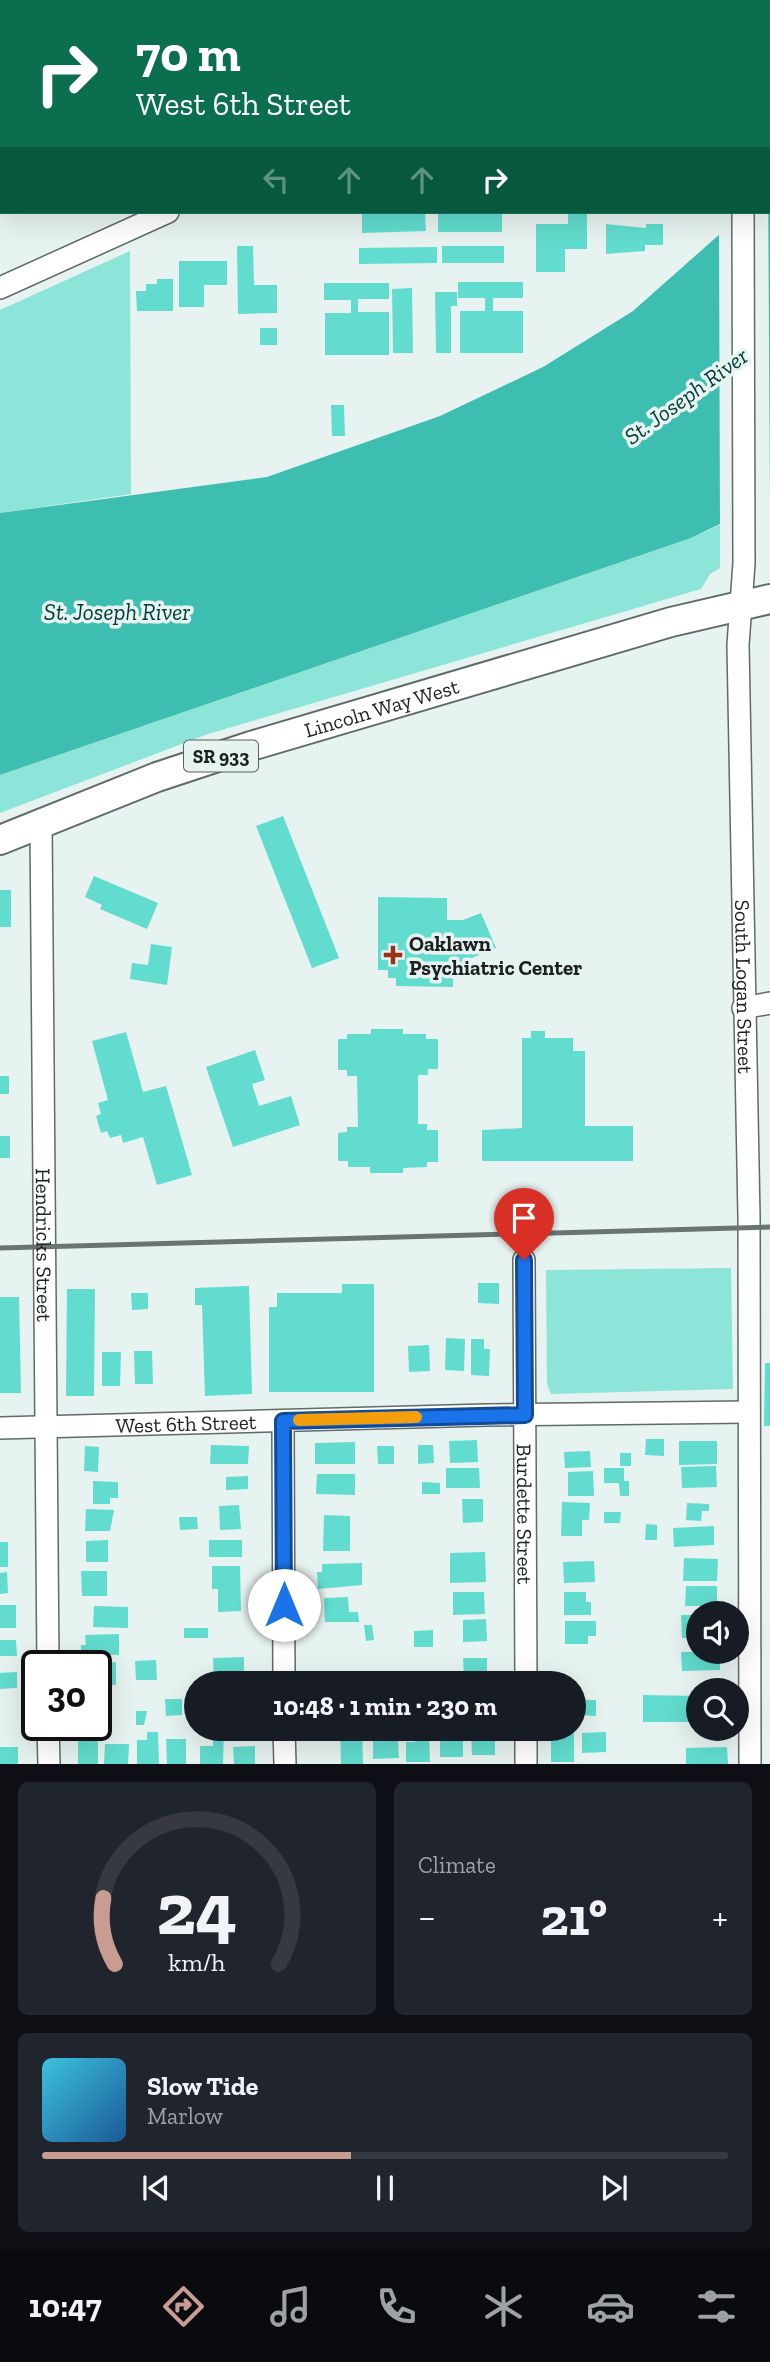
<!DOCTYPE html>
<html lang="en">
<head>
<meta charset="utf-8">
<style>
	body { margin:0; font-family:"Zilla Slab",serif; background:#20242c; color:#f1f3f6; height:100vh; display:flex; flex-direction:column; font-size:26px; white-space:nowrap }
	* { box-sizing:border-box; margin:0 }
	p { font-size:23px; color:#9ea1a6 }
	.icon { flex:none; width:38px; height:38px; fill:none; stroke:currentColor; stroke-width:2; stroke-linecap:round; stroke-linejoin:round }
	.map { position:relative; height:1764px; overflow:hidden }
	.panel { display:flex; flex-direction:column; gap:18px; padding:18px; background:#0d0f14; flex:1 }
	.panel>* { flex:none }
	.top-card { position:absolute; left:0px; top:0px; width:770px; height:214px; box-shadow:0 7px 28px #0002; background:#0b6e4f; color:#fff; overflow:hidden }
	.tools { position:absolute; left:686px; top:1601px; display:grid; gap:14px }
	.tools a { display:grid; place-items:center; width:63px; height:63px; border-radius:50%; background:#171b24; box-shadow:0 7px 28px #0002; font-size:35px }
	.speed { position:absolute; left:21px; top:1650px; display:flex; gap:14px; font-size:35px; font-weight:700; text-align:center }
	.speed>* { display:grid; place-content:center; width:91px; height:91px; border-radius:50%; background:#171b24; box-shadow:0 7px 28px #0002; line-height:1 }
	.speed .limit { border:4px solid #111; border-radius:10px; background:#fff; color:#111 }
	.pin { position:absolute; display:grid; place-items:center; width:60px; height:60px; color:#fff; margin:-72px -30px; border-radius:50% 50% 50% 0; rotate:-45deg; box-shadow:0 0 7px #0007 }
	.pin .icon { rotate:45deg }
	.me { position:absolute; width:77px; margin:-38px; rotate:0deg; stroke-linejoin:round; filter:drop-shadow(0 0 5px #0008) }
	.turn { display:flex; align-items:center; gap:24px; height:147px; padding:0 21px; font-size:32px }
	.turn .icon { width:91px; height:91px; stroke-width:2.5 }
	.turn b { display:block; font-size:49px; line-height:60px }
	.lanes { display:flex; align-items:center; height:66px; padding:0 21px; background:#0003; justify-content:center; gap:35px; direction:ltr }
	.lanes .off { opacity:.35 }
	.big { font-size:52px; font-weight:700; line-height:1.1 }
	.panel .widget { flex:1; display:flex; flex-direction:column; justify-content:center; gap:10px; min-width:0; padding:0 24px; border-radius:10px; background:#20242c }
	.panel .dial { align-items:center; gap:0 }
	.dial svg { height:182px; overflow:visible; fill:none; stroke:#363941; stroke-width:7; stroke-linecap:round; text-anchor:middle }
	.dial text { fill:#f1f3f6; stroke:none }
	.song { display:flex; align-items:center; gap:21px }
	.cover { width:84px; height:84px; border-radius:10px; background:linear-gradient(135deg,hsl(190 70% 55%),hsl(210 70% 35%)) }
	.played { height:7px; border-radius:4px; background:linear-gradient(90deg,#c99c91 45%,#363941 45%) }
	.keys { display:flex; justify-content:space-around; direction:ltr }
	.heat { display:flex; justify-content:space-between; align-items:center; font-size:38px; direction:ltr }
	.panel .tiles { flex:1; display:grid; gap:18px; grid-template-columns:1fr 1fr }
	.widget:last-child { grid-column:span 2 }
	.trip { position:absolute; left:184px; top:1671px; width:402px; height:70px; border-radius:35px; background:#171b24; box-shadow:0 7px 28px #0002; font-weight:700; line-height:70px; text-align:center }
	.tab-bar { display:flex; height:112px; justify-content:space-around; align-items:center; background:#090b0e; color:#9ea1a6 }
	.tab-bar .icon { width:49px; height:49px }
	.tab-bar .on { color:#c99c91 }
	.tab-bar b { font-size:32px; color:#f1f3f6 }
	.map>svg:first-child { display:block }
	.green { fill:#8de5d9 }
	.water { fill:#3dbeb0 }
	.pier { fill:#e7f3f1 }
	.building { fill:#61dcce }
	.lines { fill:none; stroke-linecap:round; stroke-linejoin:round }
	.minor-casing { stroke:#606a68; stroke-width:24 }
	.major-casing { stroke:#606a68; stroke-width:32 }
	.minor { stroke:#fff; stroke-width:21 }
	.major { stroke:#fff; stroke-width:28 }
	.rail { stroke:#6c7373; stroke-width:5 }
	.route-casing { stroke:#114b97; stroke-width:18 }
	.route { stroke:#1a73e8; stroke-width:12 }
	.slow { stroke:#f59e0b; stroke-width:12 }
	.poi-dot { fill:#993115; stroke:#e7f3f1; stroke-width:2.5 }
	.labels { text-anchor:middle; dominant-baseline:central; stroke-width:7; stroke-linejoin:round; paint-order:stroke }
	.shield { fill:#e7f3f1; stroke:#595f5f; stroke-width:2 }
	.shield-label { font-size:19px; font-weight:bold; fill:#1c2020 }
	.street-label { font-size:21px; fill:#1c2020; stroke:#e7f3f1 }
	.poi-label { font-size:21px; font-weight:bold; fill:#1c2020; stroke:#e7f3f1; text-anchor:start }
	.water-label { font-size:23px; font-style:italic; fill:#003c37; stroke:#e7f3f1 }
</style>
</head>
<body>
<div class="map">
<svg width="770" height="1764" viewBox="0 0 770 1764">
	<rect width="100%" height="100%" fill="#e7f3f1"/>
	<g class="green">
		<path d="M130 251 131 494 0 513V310Z"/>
		<path d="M720 525V568L710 574 701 589 208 734 0 813V775L691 538Z"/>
		<path d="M731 1268 733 1389 551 1394 547 1384 546 1270Z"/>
	</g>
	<path class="water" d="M770 179V500L691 538 0 775V513L267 477 440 416 543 367 633 311 721 233 768 212Z"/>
	<path class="pier" d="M768 176 770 504 720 529 719 230 736 212H768Z"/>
	<g class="building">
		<path d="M362 212H425L426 231 362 233Z"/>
		<rect x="438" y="212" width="64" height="20"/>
		<path d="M568 212H587V249H565V272H536V224H568Z"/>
		<path d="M606 224 646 228V224H663V245H645V251L606 254Z"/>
		<path d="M237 246H253L254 285H277V313L238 314Z"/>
		<rect x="442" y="246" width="62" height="17"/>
		<path d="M437 247V263L359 264V248Z"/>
		<path d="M179 261H227V285H204V307H179Z"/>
		<path d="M157 279H173V311H137L136 291H146V284H157Z"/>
		<path d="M458 282H523V298H493V311H523V353H460V311H485V298H458Z"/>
		<path d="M324 283H389V299H358V312H389V355H325V313H351V300H324Z"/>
		<path d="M412 288 413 353H393L392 289Z"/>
		<path d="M435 292H457V306H451V353H436Z"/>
		<rect x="260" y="328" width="17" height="17"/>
		<path d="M331 405H344L345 436H332Z"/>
		<path d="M283 816 339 958 312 968 256 826Z"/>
		<path d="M94 876 158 903 147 929 100 909 102 905 85 897Z"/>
		<rect x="0" y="890" width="11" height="37"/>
		<path d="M378 897 447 898V920H463L481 913 496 948 462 962V968H453V987L396 986V978H388V970H378Z"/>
		<path d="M151 944 172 947 167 985 130 979 132 963 148 965Z"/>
		<path d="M371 1029H403V1034H426V1039H438V1069H428V1075H418V1124H427V1130H438V1162H427V1167L403 1168V1173H370V1167H348V1161H338V1133L347 1132V1127H358L357 1076H347V1070H338V1039H347V1034H371Z"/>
		<path d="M531 1031H545V1038H573V1051H585V1126H633V1161H482V1130L522 1128V1038H531Z"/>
		<path d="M126 1032 143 1092 166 1086 192 1175 157 1185 143 1137 123 1143 121 1135 110 1138 107 1131 101 1133 96 1116 101 1114 98 1103 108 1100 92 1041Z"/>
		<path d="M255 1050 265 1080 252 1084 259 1106 291 1096 300 1125 233 1147 206 1067Z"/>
		<rect x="0" y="1076" width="9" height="18"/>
		<rect x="0" y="1136" width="10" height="22"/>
		<path d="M478 1283H499V1304L478 1303Z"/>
		<path d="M342 1284H374V1392H269V1307H277V1293H342Z"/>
		<path d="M249 1286 252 1394 205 1396 202 1305H195V1288Z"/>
		<path d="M67 1289H95L94 1396H66Z"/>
		<path d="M131 1293H148V1309L132 1310Z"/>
		<path d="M0 1297H19L21 1393H0Z"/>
		<path d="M446 1338 465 1339 464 1371 445 1370Z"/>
		<path d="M471 1339H484V1349H490L489 1376 471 1375Z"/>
		<path d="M429 1345 430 1371 409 1372 408 1346Z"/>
		<path d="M134 1351H152L153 1384H135Z"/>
		<path d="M102 1352H121L120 1386H102Z"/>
		<path d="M765 1363H770V1426H764Z"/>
		<path d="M646 1439H664V1456L645 1455Z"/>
		<path d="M477 1440 478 1462 450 1463 449 1441Z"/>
		<path d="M679 1441H717V1464L679 1465Z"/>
		<path d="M355 1442V1464H315V1443Z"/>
		<path d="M211 1445 249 1446 248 1464H210Z"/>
		<path d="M418 1445H433L434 1463 418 1464Z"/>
		<path d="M85 1446 99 1447 98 1472 84 1471Z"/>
		<path d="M377 1446H394V1464H378Z"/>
		<path d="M590 1451 591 1467 565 1468 564 1452Z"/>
		<rect x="620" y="1453" width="11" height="13"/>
		<path d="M716 1466 717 1487 682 1488 681 1467Z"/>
		<path d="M446 1468H479L480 1488H446Z"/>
		<path d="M604 1468H624V1481H629V1496H620L619 1483H604Z"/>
		<path d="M593 1471 594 1496H568V1472Z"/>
		<path d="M317 1474H355V1495L316 1494Z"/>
		<path d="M248 1476V1489L226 1490V1477Z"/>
		<path d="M93 1481 118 1482V1498H110V1504H93Z"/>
		<path d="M422 1482 440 1483V1494H422Z"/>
		<path d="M462 1499H483V1522L463 1523Z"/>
		<path d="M562 1502 590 1503 589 1520H582V1536H561Z"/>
		<path d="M687 1503 709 1504V1511H702L701 1521 686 1520Z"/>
		<path d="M239 1505 241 1529 220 1530 219 1506Z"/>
		<path d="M86 1509 114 1510 110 1531H85Z"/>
		<path d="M604 1512H621L620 1523H604Z"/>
		<path d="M324 1515 350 1516V1551H323Z"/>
		<path d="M179 1517H197L198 1529 180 1530Z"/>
		<path d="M646 1524 657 1525V1540H645Z"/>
		<path d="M714 1526V1545L674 1547 673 1528Z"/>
		<path d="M108 1540V1562H86V1541Z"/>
		<rect x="209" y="1540" width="33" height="17"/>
		<rect x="0" y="1542" width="8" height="25"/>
		<path d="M485 1552 486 1582 450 1583V1553Z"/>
		<path d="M684 1558 718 1559 717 1581H683Z"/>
		<path d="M594 1561 595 1582 564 1583 563 1562Z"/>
		<path d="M362 1563V1585L318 1589 317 1572H322V1564Z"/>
		<path d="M212 1566H240L241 1611 218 1612V1589H212Z"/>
		<path d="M81 1571H107V1596H82Z"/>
		<path d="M7 1572 8 1593 0 1594V1573Z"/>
		<path d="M686 1586H717V1606H685Z"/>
		<path d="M453 1592H484L485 1614 453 1615Z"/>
		<path d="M564 1592H586V1602H591V1615H564Z"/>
		<path d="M348 1597 349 1612H358L359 1622H325L324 1598Z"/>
		<rect x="0" y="1605" width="16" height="23"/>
		<path d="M94 1606 128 1607V1628L93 1627Z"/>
		<path d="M681 1615H698V1638H682Z"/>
		<path d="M486 1619 487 1641 463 1642V1620Z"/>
		<path d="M565 1621H596V1636H588V1644H565Z"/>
		<path d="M364 1625H372L374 1640 366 1641Z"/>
		<rect x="184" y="1628" width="24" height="10"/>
		<path d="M433 1630V1647H414V1631Z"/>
		<path d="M119 1634V1655H81V1645H86L85 1635Z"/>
		<path d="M0 1640H16L17 1656H0Z"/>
		<path d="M681 1652H720V1670L682 1671Z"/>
		<path d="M244 1657V1682L214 1683 213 1658Z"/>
		<path d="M463 1658H487V1677H464Z"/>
		<path d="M156 1660 157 1680H136L135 1661Z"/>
		<path d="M116 1662V1685L96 1686V1666H88V1663Z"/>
		<path d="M17 1672V1688L0 1689V1673Z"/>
		<path d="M643 1695 698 1696V1722H643Z"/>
		<path d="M165 1699H182V1715L166 1716Z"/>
		<path d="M581 1700H596V1716L580 1715Z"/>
		<path d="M136 1711H147L144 1725H136Z"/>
		<path d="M213 1729H224L223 1764H200V1746H213Z"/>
		<path d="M340 1729H362L363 1764H341Z"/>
		<path d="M463 1729V1757H440V1730Z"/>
		<path d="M471 1729H495V1755H472Z"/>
		<path d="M560 1731H574V1762H551V1740H560Z"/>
		<path d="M147 1732H158L159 1764H137V1740H147Z"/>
		<path d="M606 1732V1752L582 1753V1733Z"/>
		<path d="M429 1735 430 1762H406V1742H415V1736Z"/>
		<path d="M398 1738 399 1758 373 1759V1739Z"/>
		<path d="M166 1739H186V1764H167Z"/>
		<rect x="78" y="1741" width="20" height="23"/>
		<path d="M105 1744H129L128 1764H104Z"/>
		<path d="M255 1746V1764H234L233 1747Z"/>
		<rect x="0" y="1747" width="18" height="17"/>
		<path d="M727 1747 728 1764H686V1748Z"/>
	</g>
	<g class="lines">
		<g class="minor-casing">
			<g id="minor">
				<path d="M197 0V2"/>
				<path d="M742 0V2"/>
				<path d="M460 2V0"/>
				<path d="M768 76 770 74"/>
				<path id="s1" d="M743 212 744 563 738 645 749 1217 750 1764"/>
				<path d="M0 288 168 212"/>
				<path id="s2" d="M41 823 48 1666"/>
				<path d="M743 1008 770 1003"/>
				<path id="s3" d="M524 1260 526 1684"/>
				<path d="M283 1421 284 1684"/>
				<path id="s4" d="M0 1428 486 1415 749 1412"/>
				<path d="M48 1726 49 1764"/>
				<path d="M284 1729 285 1764"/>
				<path d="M526 1729V1764"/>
			</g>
		</g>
		<g class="major-casing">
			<g id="major">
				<path id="s5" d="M0 840 157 777 251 746 671 622 770 599"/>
			</g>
		</g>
		<use href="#minor" class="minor"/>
		<use href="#major" class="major"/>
		<path class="rail" d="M0 1248 770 1227"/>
	</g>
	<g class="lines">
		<g class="route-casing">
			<path id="route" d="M284 1605 283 1421 525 1415 524 1260"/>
		</g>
		<use href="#route" class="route"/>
		<path class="slow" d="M299 1420 416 1417"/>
	</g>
	<path class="poi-dot" d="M389.5 944.5h7v7h7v7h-7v7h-7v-7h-7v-7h7z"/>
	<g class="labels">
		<rect class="shield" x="184" y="740.5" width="74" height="31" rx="5"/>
		<g class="shield-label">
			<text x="221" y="756">SR 933</text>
		</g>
		<g class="street-label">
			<text stroke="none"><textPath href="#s5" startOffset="404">Lincoln Way West</textPath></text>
			<text stroke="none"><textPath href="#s1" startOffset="775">South Logan Street</textPath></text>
			<text stroke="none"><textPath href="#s2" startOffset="422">Hendricks Street</textPath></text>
			<text stroke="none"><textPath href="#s4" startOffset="186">West 6th Street</textPath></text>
			<text stroke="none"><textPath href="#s3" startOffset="254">Burdette Street</textPath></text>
		</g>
		<g class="poi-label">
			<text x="409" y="943">Oaklawn<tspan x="409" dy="24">Psychiatric Center</tspan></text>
		</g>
		<g class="water-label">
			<text transform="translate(686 396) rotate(-36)">St. Joseph River</text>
			<text x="117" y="612">St. Joseph River</text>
		</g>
	</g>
</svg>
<div class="tools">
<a><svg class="icon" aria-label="sound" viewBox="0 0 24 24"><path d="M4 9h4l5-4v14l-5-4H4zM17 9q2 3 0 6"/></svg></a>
<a><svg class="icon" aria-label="search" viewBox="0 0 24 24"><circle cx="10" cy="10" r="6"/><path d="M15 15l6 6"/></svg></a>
</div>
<div class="speed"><div class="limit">30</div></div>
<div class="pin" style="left:524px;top:1260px;background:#d93025"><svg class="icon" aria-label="arrive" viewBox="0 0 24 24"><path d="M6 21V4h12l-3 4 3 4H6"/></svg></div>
<svg class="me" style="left:284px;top:1605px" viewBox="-20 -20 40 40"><circle r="19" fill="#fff"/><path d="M0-13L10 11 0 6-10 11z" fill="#1a73e8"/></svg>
<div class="trip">10:48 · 1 min · 230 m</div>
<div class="top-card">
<div class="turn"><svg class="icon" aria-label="right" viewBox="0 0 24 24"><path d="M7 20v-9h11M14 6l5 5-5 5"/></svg><div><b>70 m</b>West 6th Street</div></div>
<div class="lanes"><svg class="icon off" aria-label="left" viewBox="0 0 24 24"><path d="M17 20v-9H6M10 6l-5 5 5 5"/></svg><svg class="icon off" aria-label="ahead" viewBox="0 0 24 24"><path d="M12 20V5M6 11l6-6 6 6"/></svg><svg class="icon off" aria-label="ahead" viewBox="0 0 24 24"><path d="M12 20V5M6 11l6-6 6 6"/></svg><svg class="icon" aria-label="right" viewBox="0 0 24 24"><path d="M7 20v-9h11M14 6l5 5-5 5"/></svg></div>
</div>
</div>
<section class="panel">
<div class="tiles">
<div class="widget dial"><svg viewBox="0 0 100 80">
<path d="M14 69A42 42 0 1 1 86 69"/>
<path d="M14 69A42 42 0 0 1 9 40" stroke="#c99c91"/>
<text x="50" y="56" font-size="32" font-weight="700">24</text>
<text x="50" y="72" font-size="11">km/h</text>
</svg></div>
<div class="widget"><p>Climate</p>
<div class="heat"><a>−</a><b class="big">21°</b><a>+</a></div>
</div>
<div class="widget">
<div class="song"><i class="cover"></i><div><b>Slow Tide</b><p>Marlow</p></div></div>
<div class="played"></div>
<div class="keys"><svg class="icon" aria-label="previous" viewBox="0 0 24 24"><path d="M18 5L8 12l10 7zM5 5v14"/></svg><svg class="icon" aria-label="pause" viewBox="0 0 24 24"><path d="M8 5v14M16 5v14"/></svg><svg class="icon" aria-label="next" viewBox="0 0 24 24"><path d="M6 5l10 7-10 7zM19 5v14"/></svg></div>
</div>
</div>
</section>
<nav class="tab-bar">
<b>10:47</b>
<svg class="icon on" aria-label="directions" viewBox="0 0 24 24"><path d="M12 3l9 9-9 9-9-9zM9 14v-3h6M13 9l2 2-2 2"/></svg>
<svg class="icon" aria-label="music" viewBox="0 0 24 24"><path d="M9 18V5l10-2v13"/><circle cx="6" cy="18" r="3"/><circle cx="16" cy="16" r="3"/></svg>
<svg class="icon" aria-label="phone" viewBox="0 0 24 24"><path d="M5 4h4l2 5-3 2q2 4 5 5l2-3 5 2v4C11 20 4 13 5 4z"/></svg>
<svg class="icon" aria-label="climate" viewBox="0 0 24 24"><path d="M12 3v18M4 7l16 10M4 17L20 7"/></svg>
<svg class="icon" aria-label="car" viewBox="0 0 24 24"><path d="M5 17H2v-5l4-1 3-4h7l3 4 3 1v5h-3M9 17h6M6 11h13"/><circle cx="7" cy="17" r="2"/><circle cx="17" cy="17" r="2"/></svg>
<svg class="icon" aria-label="filters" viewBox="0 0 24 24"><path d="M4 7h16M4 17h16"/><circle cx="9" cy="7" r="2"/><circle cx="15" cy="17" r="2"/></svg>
</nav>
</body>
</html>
